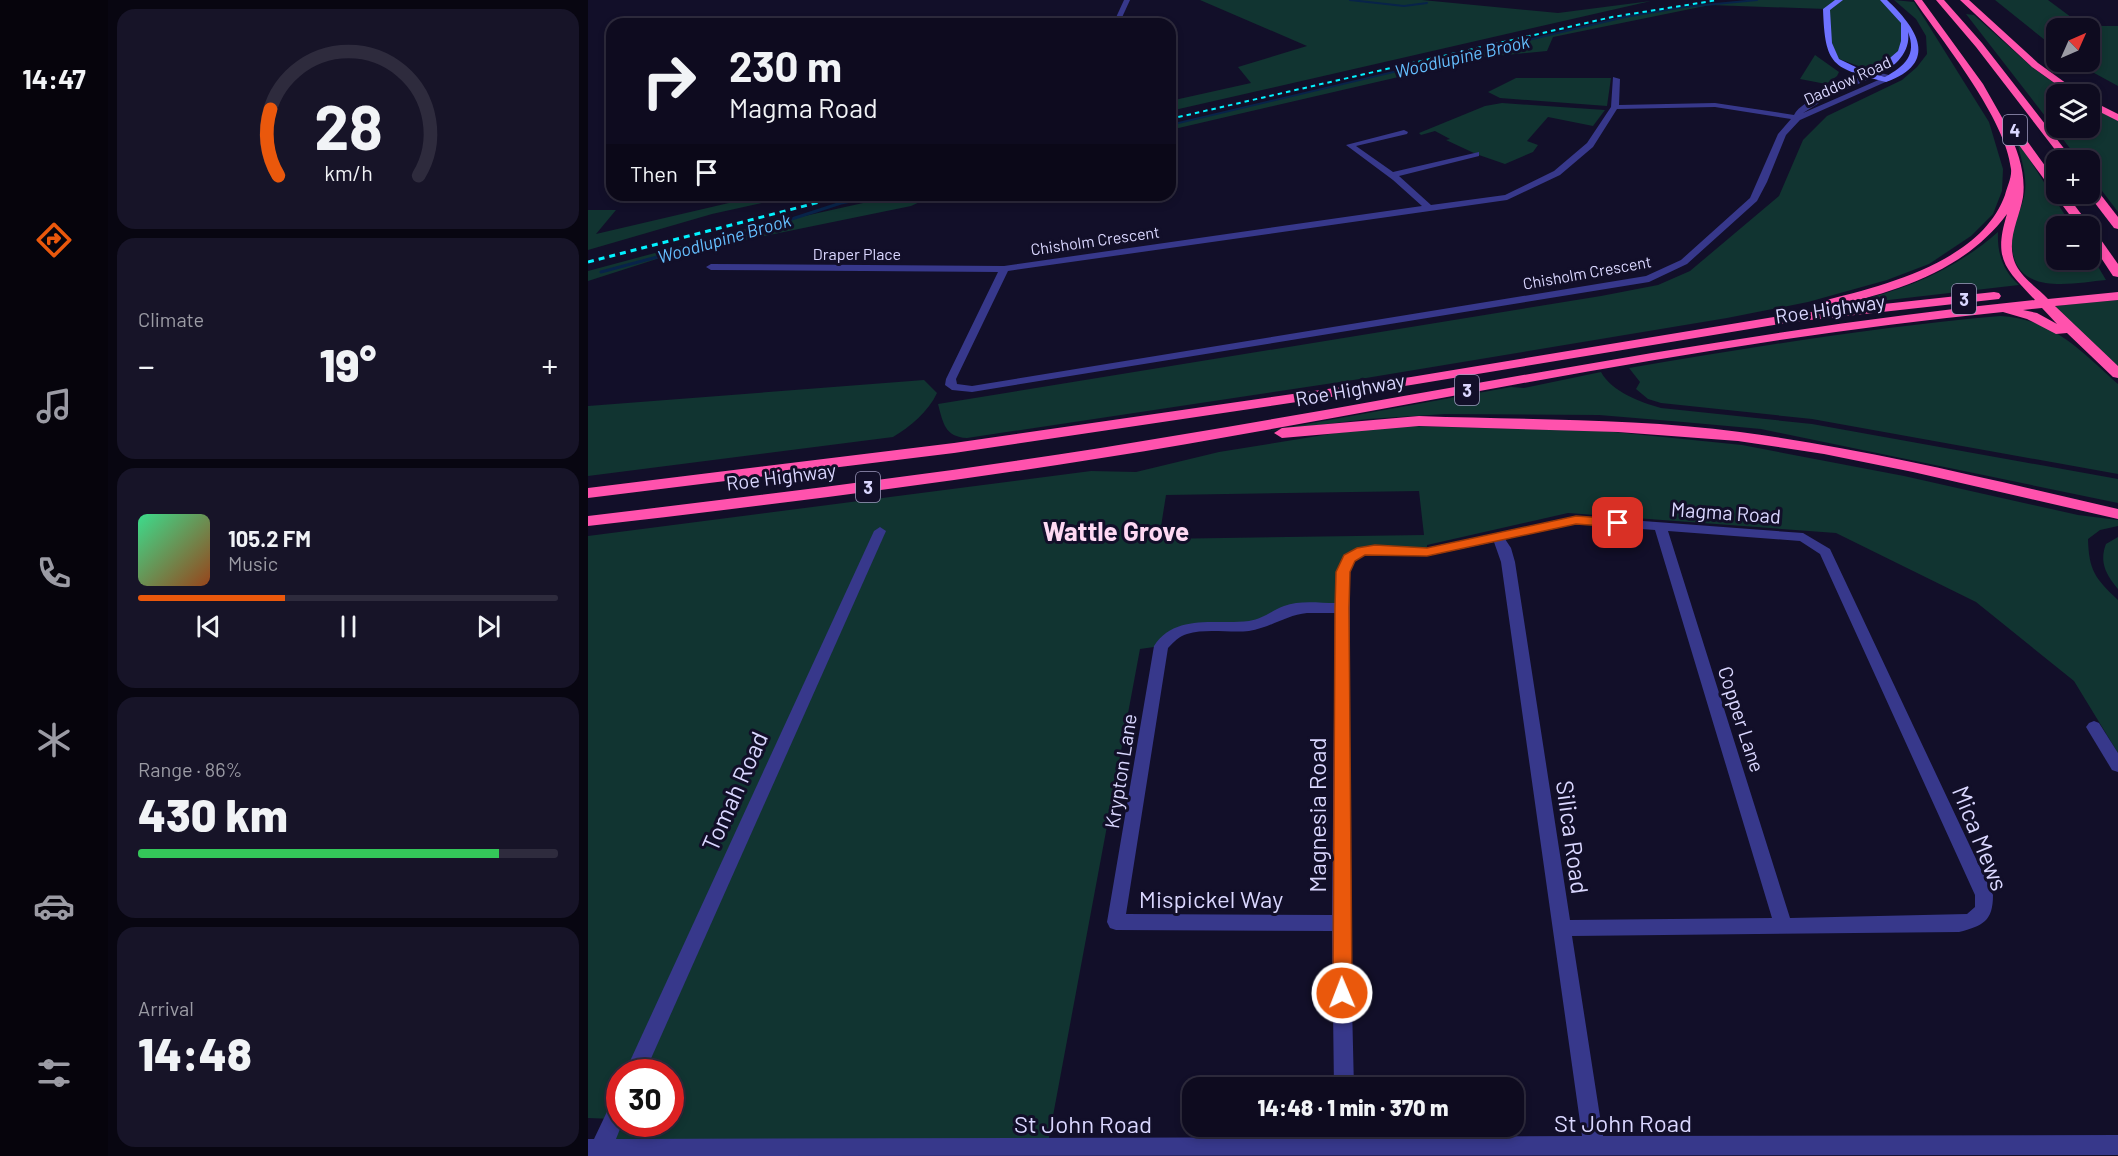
<!DOCTYPE html>
<html lang="en">
<head>
<meta charset="utf-8">
<style>
	body { margin:0; font-family:Barlow,sans-serif; background:#171428; color:#f1f3f6; height:100vh; display:flex; flex-direction:column; font-size:22px; white-space:nowrap }
	* { box-sizing:border-box; margin:0 }
	p { font-size:20px; color:#9b9ba4 }
	.icon { flex:none; width:33px; height:33px; fill:none; stroke:currentColor; stroke-width:2; stroke-linecap:round; stroke-linejoin:round }
	.map { position:relative; flex:1; overflow:hidden }
	.side { display:flex; flex-direction:column; gap:9px; padding:9px; background:#080611; width:480px }
	.side>* { flex:none }
	.top-card { position:absolute; left:18px; top:18px; width:570px; height:183px; border-radius:18px; box-shadow:0 3px 9px #0003,0 0 0 2px #2e2b3d; background:#0e0b1f; color:#f1f3f6; overflow:hidden }
	.needle { width:39px; rotate:45deg }
	.controls { position:absolute; left:1458px; top:18px; display:grid; gap:12px }
	.controls a { display:grid; place-items:center; width:54px; height:54px; border-radius:12px; background:#0e0b1f; box-shadow:0 3px 9px #0003,0 0 0 2px #2e2b3d; font-size:30px }
	.speed { position:absolute; left:18px; top:1059px; display:flex; gap:12px; font-size:30px; font-weight:700; text-align:center }
	.speed>* { display:grid; place-content:center; width:78px; height:78px; border-radius:50%; background:#0e0b1f; box-shadow:0 3px 9px #0003,0 0 0 2px #2e2b3d; line-height:1 }
	.speed .limit { border:9px solid #d22; background:#fff; color:#111 }
	.pin { position:absolute; display:grid; place-items:center; width:51px; height:51px; color:#fff; margin:-26px; border-radius:12px; box-shadow:0 3px 9px #0006 }
	.me { position:absolute; width:66px; margin:-33px; rotate:359deg; stroke-linejoin:round; filter:drop-shadow(0 0 4px #0008) }
	.turn { display:flex; align-items:center; gap:21px; height:126px; padding:0 24px; font-size:27px }
	.turn .icon { width:78px; height:78px; stroke-width:2.5 }
	.turn b { display:block; font-size:42px; line-height:51px }
	.then { display:flex; align-items:center; height:57px; padding:0 24px; background:#0003; gap:12px; font-size:22px }
	.big { font-size:45px; font-weight:800; line-height:1.1 }
	.side .card { flex:1; display:flex; flex-direction:column; justify-content:center; gap:9px; min-width:0; padding:0 21px; border-radius:18px; background:#171428 }
	.side .dial { align-items:center; gap:0 }
	.dial svg { height:156px; overflow:visible; fill:none; stroke:#2e2b3d; stroke-width:7; stroke-linecap:round; text-anchor:middle }
	.dial text { fill:#f1f3f6; stroke:none }
	.song { display:flex; align-items:center; gap:18px }
	.cover { width:72px; height:72px; border-radius:9px; background:linear-gradient(135deg,hsl(150 70% 55%),hsl(20 70% 35%)) }
	.played { height:6px; border-radius:3px; background:linear-gradient(90deg,#ea580c 35%,#2e2b3d 35%) }
	.keys { display:flex; justify-content:space-around; direction:ltr }
	.heat { display:flex; justify-content:space-between; align-items:center; font-size:33px; direction:ltr }
	.charge { height:9px; border-radius:4px; background:linear-gradient(90deg,#34c759 86%,#2e2b3d 0) }
	.trip { position:absolute; left:594px; top:1077px; width:342px; height:60px; border-radius:18px; background:#0e0b1f; box-shadow:0 3px 9px #0003,0 0 0 2px #2e2b3d; font-weight:800; line-height:60px; text-align:center }
	main { display:flex; flex:1; min-height:0 }
	.tabs { display:flex; flex-direction:column; width:108px; justify-content:space-around; align-items:center; background:#06040c; color:#9b9ba4 }
	.tabs .icon { width:42px; height:42px }
	.tabs .on { color:#ea580c }
	.tabs b { font-size:27px; color:#f1f3f6 }
	.map>svg:first-child { display:block }
	.green { fill:#113431; fill-rule:evenodd }
	.lines { fill:none; stroke-linecap:round; stroke-linejoin:round }
	.stream-far1 { stroke:#082349; stroke-width:2 }
	.stream { stroke:#082349; stroke-width:3 }
	.minor { fill:#37388b; fill-rule:evenodd }
	.secondary { fill:#6e72ff; fill-rule:evenodd }
	.motorway { fill:#ff52ad; fill-rule:evenodd }
	.rail-far1 { stroke:#03f2ff; stroke-width:2; stroke-dasharray:4.5 4; stroke-linecap:butt }
	.rail { stroke:#03f2ff; stroke-width:3; stroke-dasharray:6 5; stroke-linecap:butt }
	.route { fill:#ea580c; stroke:#983908; stroke-width:1.5 }
	.labels { text-anchor:middle; dominant-baseline:central; stroke-width:6; stroke-linejoin:round; paint-order:stroke }
	.far-street-label { font-size:16px; fill:#dad7ff; stroke:#120f29 }
	.far-water-label { font-size:18px; font-style:italic; fill:#65bfff; stroke:#120f29 }
	.shield { fill:#120f29; stroke:#9e9bbf; stroke-width:1.5 }
	.shield-label { font-size:18px; font-weight:bold; fill:#dad7ff }
	.street-label { font-size:20px; fill:#dad7ff; stroke:#120f29 }
	.near-street-label { font-size:24px; fill:#dad7ff; stroke:#120f29 }
	.district-label { font-size:26px; font-weight:bold; fill:#ffd9f3; stroke:#120f29 }
</style>
</head>
<body>
<main>
<nav class="tabs">
<b>14:47</b>
<svg class="icon on" aria-label="directions" viewBox="0 0 24 24"><path d="M12 3l9 9-9 9-9-9zM9 14v-3h6M13 9l2 2-2 2"/></svg>
<svg class="icon" aria-label="music" viewBox="0 0 24 24"><path d="M9 18V5l10-2v13"/><circle cx="6" cy="18" r="3"/><circle cx="16" cy="16" r="3"/></svg>
<svg class="icon" aria-label="phone" viewBox="0 0 24 24"><path d="M5 4h4l2 5-3 2q2 4 5 5l2-3 5 2v4C11 20 4 13 5 4z"/></svg>
<svg class="icon" aria-label="climate" viewBox="0 0 24 24"><path d="M12 3v18M4 7l16 10M4 17L20 7"/></svg>
<svg class="icon" aria-label="car" viewBox="0 0 24 24"><path d="M5 17H2v-5l4-1 3-4h7l3 4 3 1v5h-3M9 17h6M6 11h13"/><circle cx="7" cy="17" r="2"/><circle cx="17" cy="17" r="2"/></svg>
<svg class="icon" aria-label="filters" viewBox="0 0 24 24"><path d="M4 7h16M4 17h16"/><circle cx="9" cy="7" r="2"/><circle cx="15" cy="17" r="2"/></svg>
</nav>
<section class="side">
<div class="card dial"><svg viewBox="0 0 100 80">
<path d="M14 69A42 42 0 1 1 86 69"/>
<path d="M14 69A42 42 0 0 1 10 35" stroke="#ea580c"/>
<text x="50" y="56" font-size="32" font-weight="700">28</text>
<text x="50" y="72" font-size="11">km/h</text>
</svg></div>
<div class="card"><p>Climate</p>
<div class="heat"><a>−</a><b class="big">19°</b><a>+</a></div>
</div>
<div class="card">
<div class="song"><i class="cover"></i><div><b>105.2 FM</b><p>Music</p></div></div>
<div class="played"></div>
<div class="keys"><svg class="icon" aria-label="previous" viewBox="0 0 24 24"><path d="M18 5L8 12l10 7zM5 5v14"/></svg><svg class="icon" aria-label="pause" viewBox="0 0 24 24"><path d="M8 5v14M16 5v14"/></svg><svg class="icon" aria-label="next" viewBox="0 0 24 24"><path d="M6 5l10 7-10 7zM19 5v14"/></svg></div>
</div>
<div class="card"><p>Range · 86%</p><b class="big">430 km</b><div class="charge"></div></div>
<div class="card"><p>Arrival</p><b class="big">14:48</b></div>
</section>
<div class="map">
<svg width="1530" height="1156" viewBox="0 0 1530 1156">
	<rect width="100%" height="100%" fill="#120f29"/>
	<g class="green">
		<path d="M612 0H834L970 13 1063 1 582 111V101L663 83 650 67 719 46Z"/>
		<path d="M1169 0H1295L1317 22 1315 49 1289 73 1246 57 1238 9 1122 5 965 37 959 51 897 57 582 130V125L1037 17 1096 7Z"/>
		<path d="M1306 0 1326 2 1401 122 1415 169 1414 191 1405 214 1383 236 1341 264 1299 280 1220 302 1139 318 772 379 379 438C357 437 355 423 350 404L1013 296 1070 285 1102 271 1191 196 1215 140 1239 116 1314 80 1329 67 1339 54 1338 36 1328 19Z"/>
		<path d="M1407 0H1460L1495 26H1530V86L1486 62H1502V28H1468V49Z"/>
		<path d="M1378 14 1386 15 1445 68 1482 94H1468V128H1502V106L1530 120V212L1502 175V160H1491Z"/>
		<path d="M1227 55 1251 72 1249 76 1238 84 1212 79Z"/>
		<path d="M928 78H1023L1019 106 912 98 900 92Z"/>
		<path d="M914 103 1017 110 1005 126 960 117 939 141 950 145 945 152 917 164 888 154 858 140 862 139 847 131 833 135 831 133 897 106Z"/>
		<path d="M1429 140 1484 226H1468V260H1502V253L1518 280C1485 283 1426 297 1424 245 1423 227 1435 208 1437 191 1439 175 1432 156 1429 140Z"/>
		<path d="M175 195H210L124 214 0 250V210H28L8 234Z"/>
		<path d="M311 195H347L323 206 78 256 0 281V271L145 232Z"/>
		<path d="M1410 232C1409 253 1415 271 1431 285L1266 304 1263 302C1318 290 1368 269 1410 232Z"/>
		<path d="M1530 300V367L1467 309 1468 306 1476 305Z"/>
		<path d="M1412 316C1465 319 1492 350 1530 384V474L1224 419 1073 403 1060 399 1048 389 1052 382 1041 368C1165 347 1287 327 1412 316Z"/>
		<path d="M1013 372C1024 392 1052 402 1073 408L1224 424 1530 479V503L1173 429 1095 422 1011 415 857 414 780 419 681 431 923 387 936 388Z"/>
		<path d="M336 380 349 393C340 412 323 426 305 437L0 476V406Z"/>
		<path d="M819 426 1016 431 1154 445 1316 476 1490 515 1530 520V526L1512 530 1500 539C1501 571 1507 578 1530 600V753L1486 681 1388 602 1248 533 980 513 839 545V552L787 549 761 558 754 608H719L679 622 600 628 573 646 552 649 459 1148 235 1156H9L26 1119 0 1118V536L503 471 548 472 631 452 748 433ZM831 491 836 535 571 539 578 495ZM32 1072H82V1124H32Z"/>
		<path d="M1530 537V589C1518 575 1511 562 1518 544Z"/>
	</g>
	<g class="lines">
		<g class="stream-far1">
			<path d="M762 0 816 6 839 3"/>
			<path d="M582 125 1037 17 1096 7 1169 0"/>
		</g>
		<path class="stream" d="M13 272 170 230 253 203 294 195"/>
		<g class="minor">
			<path d="M536 0H542L531 24H525Z"/>
			<path d="M1286 71 1308 77 1304 79 1290 75 1239 98 1215 113 1295 78 1302 80 1212 120 1198 135 1179 182 1169 201 1099 264 1061 282 384 392 364 390 357 385 358 379 410 272 123 270 118 267 123 264 416 266 834 206 805 180 758 145 816 130 820 132 819 134 768 146 805 172 891 152V156L811 176 843 205 917 195 966 171 999 143 1023 107 1025 77 1032 79 1031 105 1127 103 1206 115C1213 99 1269 79 1286 71ZM1127 107 1203 119 1190 134 1162 198 1093 260 1058 276 384 386 369 384 368 379 420 271 919 200 972 175 1005 147 1029 109Z"/>
			<path d="M988 516 1215 533 1242 549 1405 895C1405 921 1395 926 1371 932L984 936 1015 1136 1530 1135V1155L0 1156V1139H6L25 1099 32 1096V1124H34L28 1139 746 1137V1126H766L767 1137 994 1136 913 562 906 542 839 556 787 553 777 555 767 561 762 572V923L766 1088H746L744 931 528 930 522 928 519 922 566 646C587 613 629 625 661 621 675 619 683 611 696 606 711 600 731 603 747 603L748 572 756 555 769 548 787 545 839 548ZM988 524 1067 530 1184 918 982 920 927 562 923 548 917 539ZM1080 531 1212 541 1232 554 1387 895V907L1379 914 1202 918ZM719 613H747L744 915 538 914 580 648C586 642 591 636 599 634 618 628 641 633 661 631 682 628 698 615 719 613Z"/>
			<path d="M292 527 298 531 57 1072H37L286 531Z"/>
			<path d="M1506 721 1511 723 1530 753V772L1524 770 1498 727 1501 723Z"/>
		</g>
		<path class="secondary" d="M1247 0H1255L1242 10 1244 43 1251 59 1274 70 1277 67 1288 70 1310 51 1313 41V23L1292 0H1299C1329 28 1352 63 1298 82 1244 68 1237 66 1235 9ZM1320 32C1329 55 1317 66 1297 77L1290 75C1307 67 1323 52 1320 32Z"/>
		<g class="motorway">
			<path d="M1326 0H1334L1395 84 1416 121 1424 120 1468 181V191L1464 190 1420 130C1430 151 1438 174 1435 197 1431 220 1417 242 1428 265 1435 279 1450 288 1460 299L1530 292V300L1467 306 1530 366V378L1525 377 1479 333 1468 334 1439 319 1415 312C1141 339 870 397 599 444 400 478 200 503 0 526V516C200 492 399 468 597 434 880 387 1161 329 1447 300 1417 268 1405 260 1419 214 1376 272 1306 292 1239 308L1232 304 1234 301C1295 286 1393 262 1417 195 1419 187 1424 177 1423 169 1418 119 1355 42 1326 0ZM1454 308 1469 324 1449 313 1435 310Z"/>
			<path d="M1348 0H1356L1394 43 1485 160H1475L1388 47Z"/>
			<path d="M1372 0H1381L1450 63 1493 94H1482L1444 67Z"/>
			<path d="M1502 100 1530 114V121L1502 107Z"/>
			<path d="M1502 185 1506 186 1530 217V229L1526 228 1500 194Z"/>
			<path d="M1468 192 1478 194 1500 223 1502 226V227L1490 226 1466 194Z"/>
			<path d="M1502 229 1506 230 1530 264V277L1525 276 1502 241Z"/>
			<path d="M1406 292 1411 293 1413 296 1411 299 1204 322 823 385 366 453 0 498V488L366 443 823 377 1204 314Z"/>
			<path d="M831 416C938 420 1047 418 1152 432 1280 449 1405 480 1530 509V519L1325 472 1236 454 1150 441 1030 432 831 426 694 438 686 433 694 428Z"/>
		</g>
		<path class="rail-far1" d="M582 119 1024 17 1130 0"/>
		<path class="rail" d="M0 262 259 195"/>
	</g>
	<path class="route" d="M988 516 1030 519 1036 523 1030 527 988 524 839 556 777 555 767 561 762 572 761 608 764 993 761 1000 754 1002 747 1000 745 993 747 608 748 572 756 555 769 548 787 545 839 548Z"/>
	<g class="labels">
		<g class="far-street-label">
			<text transform="translate(1259 80) rotate(-25)">Daddow Road</text>
			<text transform="translate(507 240) rotate(-8)">Chisholm Crescent</text>
			<text x="269" y="253">Draper Place</text>
			<text transform="translate(999 272) rotate(-10)">Chisholm Crescent</text>
		</g>
		<g class="far-water-label">
			<text transform="translate(874 56) rotate(-13)">Woodlupine Brook</text>
			<text transform="translate(136 238) rotate(-16)">Woodlupine Brook</text>
		</g>
		<g class="shield">
			<rect x="1415" y="115" width="24" height="30" rx="4.5"/>
			<rect x="1364" y="284" width="24" height="30" rx="4.5"/>
			<rect x="867" y="375" width="24" height="30" rx="4.5"/>
			<rect x="268" y="472" width="24" height="30" rx="4.5"/>
		</g>
		<g class="shield-label">
			<text x="1427" y="130">4</text>
			<text x="1376" y="299">3</text>
			<text x="879" y="390">3</text>
			<text x="280" y="487">3</text>
		</g>
		<g class="street-label">
			<text transform="translate(1242 308) rotate(-8)">Roe Highway</text>
			<text transform="translate(762 389) rotate(-10)">Roe Highway</text>
			<text transform="translate(193 476) rotate(-7)">Roe Highway</text>
			<text transform="translate(1138 512) rotate(4)">Magma Road</text>
			<text transform="translate(1154 719) rotate(72)">Copper Lane</text>
			<text transform="translate(532 771) rotate(-81)">Krypton Lane</text>
		</g>
		<g class="near-street-label">
			<text transform="translate(146 791) rotate(-66)">Tomah Road</text>
			<text transform="translate(728 815) rotate(-90)">Magnesia Road</text>
			<text transform="translate(985 837) rotate(82)">Silica Road</text>
			<text transform="translate(1393 838) rotate(68)">Mica Mews</text>
			<text x="623" y="898">Mispickel Way</text>
			<text x="1035" y="1122">St John Road</text>
			<text x="495" y="1123">St John Road</text>
		</g>
		<g class="district-label">
			<text x="528" y="530">Wattle Grove</text>
		</g>
	</g>
</svg>
<div class="controls">
<a><svg class="needle" viewBox="-14 -14 28 28"><path d="M0-13l5 13h-10z" fill="#e53935"/><path d="M0 13l5-13h-10z" fill="#9b9ba4"/></svg></a>
<a><svg class="icon" aria-label="layers" viewBox="0 0 24 24"><path d="M12 4l9 5-9 5-9-5zM3 14l9 5 9-5"/></svg></a>
<a>+</a>
<a>−</a>
</div>
<div class="speed"><div class="limit">30</div></div>
<div class="pin" style="left:1030px;top:523px;background:#d93025"><svg class="icon" aria-label="arrive" viewBox="0 0 24 24"><path d="M6 21V4h12l-3 4 3 4H6"/></svg></div>
<svg class="me" style="left:754px;top:993px" viewBox="-20 -20 40 40"><circle r="17" fill="#ea580c" stroke="#fff" stroke-width="3"/><path d="M0-11L8 9 0 5-8 9z" fill="#fff"/></svg>
<div class="trip">14:48 · 1 min · 370 m</div>
<div class="top-card">
<div class="turn"><svg class="icon" aria-label="right" viewBox="0 0 24 24"><path d="M7 20v-9h11M14 6l5 5-5 5"/></svg><div><b>230 m</b>Magma Road</div></div>
<div class="then">Then<svg class="icon" aria-label="arrive" viewBox="0 0 24 24"><path d="M6 21V4h12l-3 4 3 4H6"/></svg></div>
</div>
</div>
</main>
</body>
</html>
